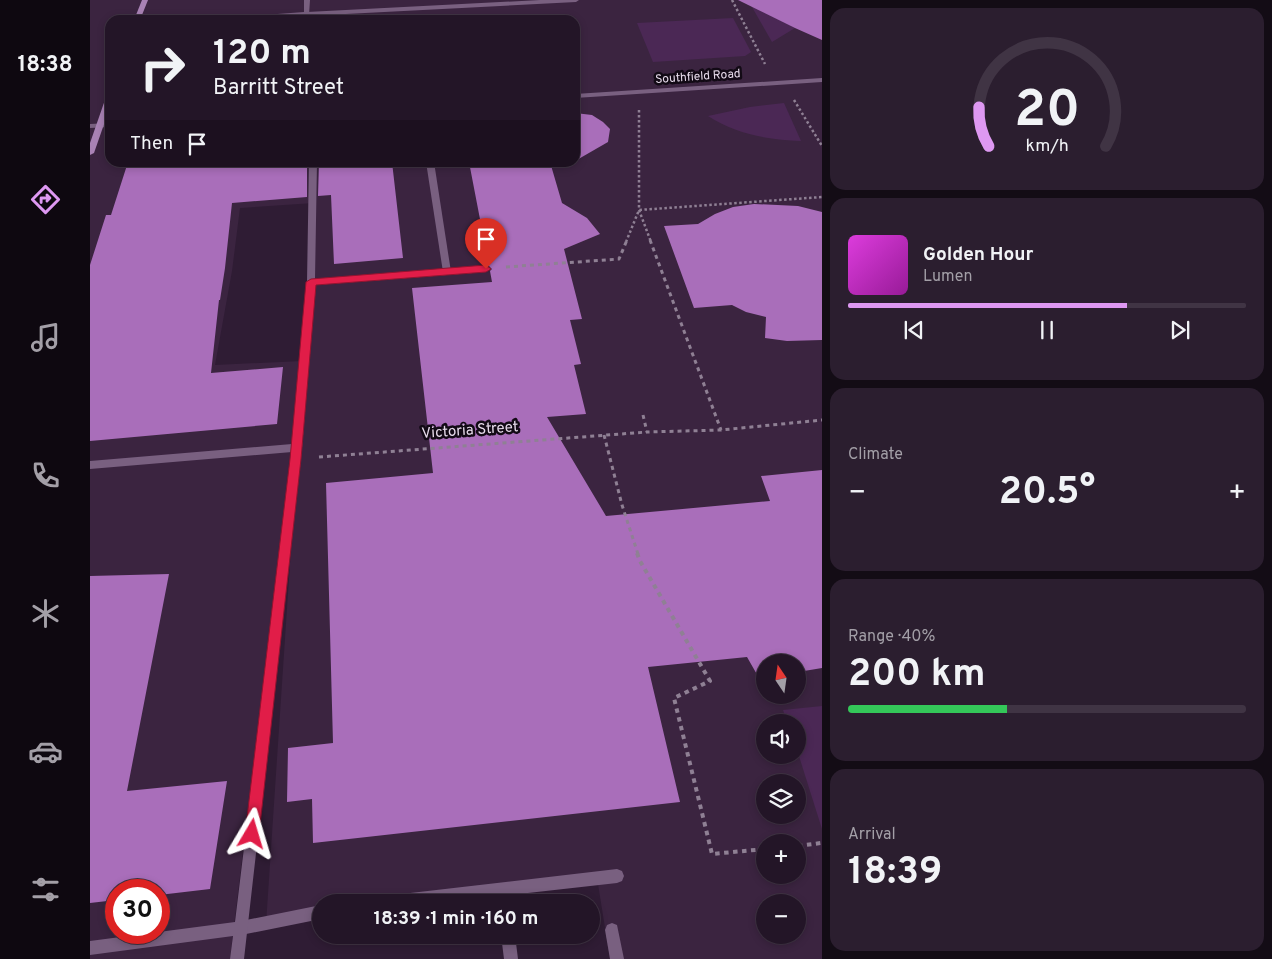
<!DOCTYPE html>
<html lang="en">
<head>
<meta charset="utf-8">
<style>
	body { margin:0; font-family:Overpass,sans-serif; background:#2b1e2f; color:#f1f3f6; height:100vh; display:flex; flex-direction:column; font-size:19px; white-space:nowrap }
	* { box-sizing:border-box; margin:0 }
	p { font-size:16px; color:#a39fa7 }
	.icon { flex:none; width:28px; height:28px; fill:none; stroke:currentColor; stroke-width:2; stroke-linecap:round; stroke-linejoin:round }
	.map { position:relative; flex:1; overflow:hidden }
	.side { display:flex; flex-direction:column; gap:8px; padding:8px; background:#130c15; width:450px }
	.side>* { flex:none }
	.hud { position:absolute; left:15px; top:15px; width:475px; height:152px; border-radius:15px; box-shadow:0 2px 8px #0003,0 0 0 1px #403444; background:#231527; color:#f1f3f6; overflow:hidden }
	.needle { width:32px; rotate:347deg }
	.controls { position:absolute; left:666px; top:654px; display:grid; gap:10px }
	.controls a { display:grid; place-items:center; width:50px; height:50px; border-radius:50%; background:#231527; box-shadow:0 2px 8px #0003,0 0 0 1px #403444; font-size:25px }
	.speed { position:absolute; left:15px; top:879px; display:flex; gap:10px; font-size:25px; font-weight:700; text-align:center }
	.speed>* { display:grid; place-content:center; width:65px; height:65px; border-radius:50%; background:#231527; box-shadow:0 2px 8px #0003,0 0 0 1px #403444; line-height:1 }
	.speed .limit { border:8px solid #d22; background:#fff; color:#111 }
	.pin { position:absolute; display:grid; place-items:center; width:42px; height:42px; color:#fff; margin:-51px -21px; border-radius:50% 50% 50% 0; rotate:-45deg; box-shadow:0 0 5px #0007 }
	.pin .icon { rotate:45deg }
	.me { position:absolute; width:55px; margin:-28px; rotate:7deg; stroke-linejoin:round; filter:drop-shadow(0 0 4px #0008) }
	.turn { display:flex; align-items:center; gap:18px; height:105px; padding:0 25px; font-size:22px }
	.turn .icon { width:65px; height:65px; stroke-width:2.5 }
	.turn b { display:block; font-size:35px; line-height:42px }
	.then { display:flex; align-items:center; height:48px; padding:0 25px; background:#0003; gap:10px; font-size:19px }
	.big { font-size:38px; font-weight:700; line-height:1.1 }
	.side .widget { flex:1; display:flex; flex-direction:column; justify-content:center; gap:8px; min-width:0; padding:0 18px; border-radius:15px; background:#2b1e2f }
	.side .dial { align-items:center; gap:0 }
	.dial svg { height:130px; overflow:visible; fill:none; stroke:#403444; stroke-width:7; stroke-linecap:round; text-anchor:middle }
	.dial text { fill:#f1f3f6; stroke:none }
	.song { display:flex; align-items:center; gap:15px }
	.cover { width:60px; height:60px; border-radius:8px; background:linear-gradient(135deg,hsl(300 70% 55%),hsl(300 70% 35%)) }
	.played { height:5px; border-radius:2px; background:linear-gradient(90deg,#de98f2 70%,#403444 70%) }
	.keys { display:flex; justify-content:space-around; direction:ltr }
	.heat { display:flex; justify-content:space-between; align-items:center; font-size:28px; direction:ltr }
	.charge { height:8px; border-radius:4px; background:linear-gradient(90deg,#34c759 40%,#403444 0) }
	.trip { position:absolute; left:222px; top:894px; width:288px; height:50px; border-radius:25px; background:#231527; box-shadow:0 2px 8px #0003,0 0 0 1px #403444; font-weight:700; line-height:50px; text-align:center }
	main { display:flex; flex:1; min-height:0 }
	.tab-bar { display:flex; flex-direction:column; width:90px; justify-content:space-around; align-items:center; background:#0e0810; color:#a39fa7 }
	.tab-bar .icon { width:35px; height:35px }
	.tab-bar .current { color:#de98f2 }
	.tab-bar b { font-size:22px; color:#f1f3f6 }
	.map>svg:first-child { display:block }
	.built { fill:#3b2440; fill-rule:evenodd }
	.green { fill:#4b2855 }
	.building { fill:#a96eba }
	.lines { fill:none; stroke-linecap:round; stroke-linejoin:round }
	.path-far2 { stroke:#8f8094; stroke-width:2.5; stroke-dasharray:2.5 2.5; stroke-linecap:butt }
	.path-far1 { stroke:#8f8094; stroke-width:3; stroke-dasharray:4 4; stroke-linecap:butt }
	.path { stroke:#8f8094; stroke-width:4; stroke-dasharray:4.5 4.5; stroke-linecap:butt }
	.lane { fill:#796080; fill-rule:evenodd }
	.street { fill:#796080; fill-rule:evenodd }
	.secondary { fill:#a982b5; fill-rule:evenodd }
	.route { fill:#e11d48; stroke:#92132f }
	.labels { text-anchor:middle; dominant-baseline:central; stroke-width:5; stroke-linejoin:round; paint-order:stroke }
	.far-street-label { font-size:12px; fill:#e7dbeb; stroke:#120a15 }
	.street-label { font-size:15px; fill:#e7dbeb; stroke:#120a15 }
</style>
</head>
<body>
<main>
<nav class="tab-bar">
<b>18:38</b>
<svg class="icon current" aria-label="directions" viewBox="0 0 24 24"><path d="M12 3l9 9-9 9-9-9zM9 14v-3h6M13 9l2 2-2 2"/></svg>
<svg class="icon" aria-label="music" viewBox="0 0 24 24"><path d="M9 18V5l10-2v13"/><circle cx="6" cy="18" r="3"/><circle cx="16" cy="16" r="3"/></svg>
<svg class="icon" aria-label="phone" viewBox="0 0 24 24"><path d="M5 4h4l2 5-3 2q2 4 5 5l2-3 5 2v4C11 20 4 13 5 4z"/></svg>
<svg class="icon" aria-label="climate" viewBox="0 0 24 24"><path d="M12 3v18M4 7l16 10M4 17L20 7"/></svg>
<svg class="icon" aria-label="car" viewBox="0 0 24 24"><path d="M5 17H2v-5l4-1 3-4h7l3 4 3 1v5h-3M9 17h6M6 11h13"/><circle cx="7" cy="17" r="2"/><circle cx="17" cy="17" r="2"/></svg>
<svg class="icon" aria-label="filters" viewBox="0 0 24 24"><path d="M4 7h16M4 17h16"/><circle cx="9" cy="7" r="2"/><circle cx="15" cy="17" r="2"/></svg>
</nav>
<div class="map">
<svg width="732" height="959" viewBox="0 0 732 959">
	<rect width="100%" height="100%" fill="#2f1c34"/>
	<path class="built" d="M0 0H732V959H520L508 884 357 902H231V918L176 924 224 203 150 208 142 271 125 365 212 361 140 959H0ZM20 20H485V162H20ZM675 662H708V695H675ZM675 722H708V755H675ZM675 782H708V815H675ZM675 842H708V875H675ZM26 890H69V932H26ZM675 902H708V935H675Z"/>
	<g class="green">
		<path d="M658 0 705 28 682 42Z"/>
		<path d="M643 18 661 52 655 56 563 62 547 23Z"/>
		<path d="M694 103 711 141C678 140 646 134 618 116L660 107Z"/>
		<path d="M732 706V829L708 753V722H697L693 710Z"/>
	</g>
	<g class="building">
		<path d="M648 0H732V40L705 28Z"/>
		<path d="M485 113 502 115 513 122 520 129 518 142 485 161Z"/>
		<path d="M38 162H217V197L142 203 135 268 130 300H129L121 373 193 367 187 424 0 441V265L16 215H21Z"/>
		<path d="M229 162H302L313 258 244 264 241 195 228 196Z"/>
		<path d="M379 162H460L472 203 497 218 510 234 474 249 492 319 480 320 491 364 484 365 496 414 457 417 516 516 680 501 671 476 732 470V668L708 672V662H675V677L669 678 657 657 558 667 590 802 223 843 222 799 197 802 198 748 243 743 236 483 343 473 322 288 402 282 400 271 402 269 399 266Z"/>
		<path d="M664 204 708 206 732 212V340L697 341 675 338 676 317 656 312 642 305 604 308 574 226 608 224 625 214 643 207Z"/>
		<path d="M79 574 37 791 137 781 120 889 69 895V890H26V900L0 903V576Z"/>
	</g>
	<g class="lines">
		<g class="path-far2">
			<path d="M642 0 675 64"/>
			<path d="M704 100 732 146"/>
			<path d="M549 110V210L561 242"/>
			<path d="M536 242 549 210 732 197"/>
		</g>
		<g class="path-far1">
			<path d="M560 240 631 430"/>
			<path d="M416 267 529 259 537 240"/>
			<path d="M553 415 557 432 631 430 732 420"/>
			<path d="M514 435 532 505 548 554"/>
			<path d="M229 457 557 432"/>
		</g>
		<g class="path">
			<path d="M547 553 550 561 620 681 584 698 622 854 675 849"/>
			<path d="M708 846 731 843 732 846"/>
		</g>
		<g class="lane">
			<path d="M450 0H489L486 2 217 16 214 14 217 12Z"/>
			<path d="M336 162H344L361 272 357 275 353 272Z"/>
			<path d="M527 869 532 871 534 876 532 881 527 883 420 895V902H408L407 897 356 902H296L298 897 303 895Z"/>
			<path d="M231 905V919L151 935 146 933 144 928 146 923 151 921Z"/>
			<path d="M522 923 527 925 534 959H520L515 930 517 925Z"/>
			<path d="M411 935H425L428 959H414Z"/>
		</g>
		<g class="street">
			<path d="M214 0H220L219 15 161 20H132L135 18 214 12Z"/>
			<path d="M732 78V82L485 98V94Z"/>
			<path d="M20 123V127L0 128V124Z"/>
			<path d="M219 162H227L225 279 396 266 400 269 396 272 225 285 212 448 154 959H140L143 936 0 955V941L145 922 202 452 0 469V461L202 444 217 282Z"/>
		</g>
		<g class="secondary">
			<path d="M52 0H58L50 20H44Z"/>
			<path d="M20 95V107L4 153 0 155V143L16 97Z"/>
		</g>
	</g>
	<path class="route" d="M396 265 401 269 396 272 226 285 211 459 169 834 167 839 162 841 157 839 155 834 200 459 216 282 221 279Z"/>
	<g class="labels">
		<g class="far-street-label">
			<text transform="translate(608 77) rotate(-4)">Southfield Road</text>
		</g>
		<g class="street-label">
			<text transform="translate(380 431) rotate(-4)">Victoria Street</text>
		</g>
	</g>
</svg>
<div class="controls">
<a><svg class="needle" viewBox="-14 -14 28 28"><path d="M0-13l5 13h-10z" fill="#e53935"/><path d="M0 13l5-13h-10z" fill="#a39fa7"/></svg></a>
<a><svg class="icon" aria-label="sound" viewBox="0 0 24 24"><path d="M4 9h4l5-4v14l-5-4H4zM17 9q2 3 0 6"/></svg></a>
<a><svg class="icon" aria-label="layers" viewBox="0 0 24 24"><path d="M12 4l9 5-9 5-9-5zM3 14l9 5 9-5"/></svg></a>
<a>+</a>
<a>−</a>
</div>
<div class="speed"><div class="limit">30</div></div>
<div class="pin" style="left:396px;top:269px;background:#d93025"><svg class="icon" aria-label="arrive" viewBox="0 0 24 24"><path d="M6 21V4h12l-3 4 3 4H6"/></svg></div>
<svg class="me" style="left:162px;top:834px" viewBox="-20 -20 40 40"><path d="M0-17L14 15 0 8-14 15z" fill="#e11d48" stroke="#fff" stroke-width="4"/></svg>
<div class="trip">18:39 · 1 min · 160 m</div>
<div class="hud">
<div class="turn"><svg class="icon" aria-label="right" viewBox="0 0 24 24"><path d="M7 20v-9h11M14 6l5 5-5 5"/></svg><div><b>120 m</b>Barritt Street</div></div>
<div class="then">Then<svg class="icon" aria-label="arrive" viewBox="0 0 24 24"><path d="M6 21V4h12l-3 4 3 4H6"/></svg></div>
</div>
</div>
<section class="side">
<div class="widget dial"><svg viewBox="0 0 100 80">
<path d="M14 69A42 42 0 1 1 86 69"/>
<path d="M14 69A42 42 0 0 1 8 45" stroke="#de98f2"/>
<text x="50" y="56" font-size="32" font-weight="700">20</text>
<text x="50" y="72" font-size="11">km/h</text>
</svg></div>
<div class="widget">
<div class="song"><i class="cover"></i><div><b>Golden Hour</b><p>Lumen</p></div></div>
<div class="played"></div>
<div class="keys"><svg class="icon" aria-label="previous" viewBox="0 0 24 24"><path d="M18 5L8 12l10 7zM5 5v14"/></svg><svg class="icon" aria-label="pause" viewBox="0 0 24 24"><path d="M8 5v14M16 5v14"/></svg><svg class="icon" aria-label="next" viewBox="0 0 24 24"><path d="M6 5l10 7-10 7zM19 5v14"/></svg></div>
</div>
<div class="widget"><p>Climate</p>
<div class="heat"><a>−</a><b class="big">20.5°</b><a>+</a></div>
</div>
<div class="widget"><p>Range · 40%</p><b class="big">200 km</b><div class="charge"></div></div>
<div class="widget"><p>Arrival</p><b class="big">18:39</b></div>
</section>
</main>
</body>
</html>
